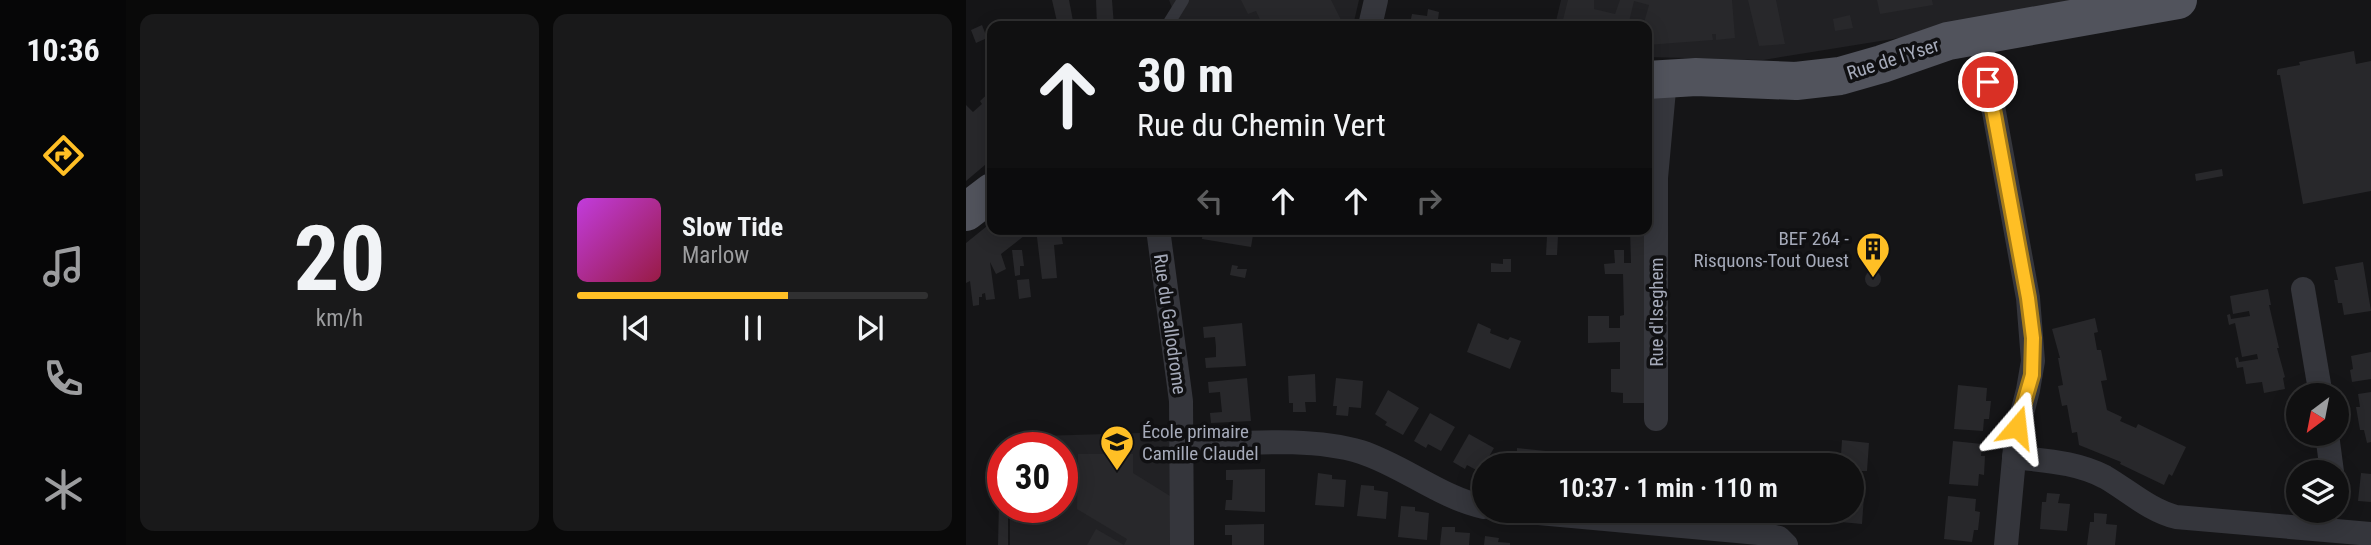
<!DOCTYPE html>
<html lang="fr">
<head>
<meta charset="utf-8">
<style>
	body { margin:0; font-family:"Roboto Condensed",sans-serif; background:#19191a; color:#f1f3f6; height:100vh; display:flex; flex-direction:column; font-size:26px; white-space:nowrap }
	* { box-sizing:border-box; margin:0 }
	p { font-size:23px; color:#9c9d9f }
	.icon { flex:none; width:38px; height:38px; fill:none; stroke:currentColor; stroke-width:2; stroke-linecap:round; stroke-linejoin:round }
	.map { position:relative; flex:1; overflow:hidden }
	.sheet { display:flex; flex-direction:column; gap:14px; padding:14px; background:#090909; width:840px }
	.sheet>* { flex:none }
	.hud { position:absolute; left:21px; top:21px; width:665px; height:214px; border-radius:14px; box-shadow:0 4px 18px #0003,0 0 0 2px #303031; background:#101011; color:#f1f3f6; overflow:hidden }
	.needle { width:46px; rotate:212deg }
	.tools { position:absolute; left:1320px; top:383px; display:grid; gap:14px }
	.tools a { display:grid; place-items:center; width:63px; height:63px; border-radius:50%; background:#101011; box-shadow:0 4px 18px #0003,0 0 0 2px #303031; font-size:35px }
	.speed { position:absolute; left:21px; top:432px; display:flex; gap:14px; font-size:35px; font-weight:700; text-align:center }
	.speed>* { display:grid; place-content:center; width:91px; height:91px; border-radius:50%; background:#101011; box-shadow:0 4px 18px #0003,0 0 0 2px #303031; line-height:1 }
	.speed .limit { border:10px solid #d22; background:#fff; color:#111 }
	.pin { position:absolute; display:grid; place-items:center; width:60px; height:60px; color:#fff; margin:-30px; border:4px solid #fff; border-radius:50%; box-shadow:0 2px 7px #0007 }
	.me { position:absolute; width:77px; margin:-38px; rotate:17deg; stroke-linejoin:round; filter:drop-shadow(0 0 5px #0008) }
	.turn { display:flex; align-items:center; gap:24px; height:147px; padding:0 35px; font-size:32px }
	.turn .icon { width:91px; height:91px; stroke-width:2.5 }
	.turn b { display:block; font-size:49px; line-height:60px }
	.lanes { display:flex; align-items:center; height:66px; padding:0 35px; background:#0003; justify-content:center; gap:35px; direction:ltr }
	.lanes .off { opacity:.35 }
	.sheet .widget { flex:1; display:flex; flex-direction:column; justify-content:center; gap:10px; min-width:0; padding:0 24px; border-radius:14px; background:#19191a }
	.sheet .dial { align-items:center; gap:0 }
	.dial b { font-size:91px; line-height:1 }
	.song { display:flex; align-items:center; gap:21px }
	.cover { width:84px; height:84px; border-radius:10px; background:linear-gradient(135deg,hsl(290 70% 55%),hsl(340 70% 35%)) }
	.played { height:7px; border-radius:4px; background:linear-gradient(90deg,#ffbf25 60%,#303031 60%) }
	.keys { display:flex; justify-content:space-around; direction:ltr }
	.sheet .tiles { flex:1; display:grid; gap:14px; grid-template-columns:repeat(2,1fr) }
	.trip { position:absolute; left:506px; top:453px; width:392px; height:70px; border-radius:35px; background:#101011; box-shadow:0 4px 18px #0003,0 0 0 2px #303031; font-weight:600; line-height:70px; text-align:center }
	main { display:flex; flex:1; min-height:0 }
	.menu { display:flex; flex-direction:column; width:126px; justify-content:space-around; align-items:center; background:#060607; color:#9c9d9f }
	.menu .icon { width:49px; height:49px }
	.menu .selected { color:#ffbf25 }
	.menu b { font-size:32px; color:#f1f3f6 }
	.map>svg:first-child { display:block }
	.built { fill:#212124 }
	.building { fill:#28282b }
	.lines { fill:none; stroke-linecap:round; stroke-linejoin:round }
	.lane { stroke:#35363c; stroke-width:12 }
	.street { stroke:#35363c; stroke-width:24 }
	.primary { stroke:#51535c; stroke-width:38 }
	.route-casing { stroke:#a67c18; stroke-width:18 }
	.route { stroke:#ffbf25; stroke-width:12 }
	.labels { text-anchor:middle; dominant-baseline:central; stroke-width:7; stroke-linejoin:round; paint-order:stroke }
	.street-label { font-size:19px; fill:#a5aab9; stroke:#101012 }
	.poi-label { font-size:19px; fill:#a5aab9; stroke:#101012; text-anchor:end }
</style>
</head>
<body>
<main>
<nav class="menu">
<b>10:36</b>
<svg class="icon selected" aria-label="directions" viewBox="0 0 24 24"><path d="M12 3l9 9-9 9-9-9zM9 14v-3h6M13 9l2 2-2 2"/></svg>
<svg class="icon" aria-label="music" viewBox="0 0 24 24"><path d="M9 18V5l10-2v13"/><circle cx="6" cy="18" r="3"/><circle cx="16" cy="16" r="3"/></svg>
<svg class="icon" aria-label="phone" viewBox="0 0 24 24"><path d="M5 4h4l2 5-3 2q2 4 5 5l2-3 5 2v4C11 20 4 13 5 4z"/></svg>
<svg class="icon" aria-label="climate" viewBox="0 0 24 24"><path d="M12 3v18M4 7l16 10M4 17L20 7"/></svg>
</nav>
<section class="sheet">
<div class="tiles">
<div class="widget dial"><b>20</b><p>km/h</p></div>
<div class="widget">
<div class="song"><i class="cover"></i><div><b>Slow Tide</b><p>Marlow</p></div></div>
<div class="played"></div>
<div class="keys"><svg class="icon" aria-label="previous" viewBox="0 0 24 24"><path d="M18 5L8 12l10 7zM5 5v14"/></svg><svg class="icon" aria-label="pause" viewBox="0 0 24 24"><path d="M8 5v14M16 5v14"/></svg><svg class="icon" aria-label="next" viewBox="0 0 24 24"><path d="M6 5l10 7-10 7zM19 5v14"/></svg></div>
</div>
</div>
</section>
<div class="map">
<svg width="1405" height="545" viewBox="0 0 1405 545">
	<rect width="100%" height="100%" fill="#151517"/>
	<g class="built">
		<path d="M203 0H393L387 26H213Z"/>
		<path d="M595 0H1168L797 60 681 57V26H591L590 21Z"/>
		<path d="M206 432 204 545H44V508H96V448H45V437Z"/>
	</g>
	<g class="building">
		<path d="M86 0H103L108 26H92Z"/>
		<path d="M130 0H146L148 26H131Z"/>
		<path d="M275 0H365L378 26H297L290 11 282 14Z"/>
		<path d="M602 0H628V9L649 14 654 0H766L769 38 750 40V34H746L747 40 681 45V26H677L683 5 668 1 662 26H602V22L597 20Z"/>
		<path d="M782 0H810L819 44 793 46Z"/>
		<path d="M911 0H966L967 5 914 14Z"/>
		<path d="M462 9 473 12 471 26H433L432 19H445L446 14 461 16Z"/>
		<path d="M884 15 887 28 869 31 867 19Z"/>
		<path d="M16 25 21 38 10 43 5 30Z"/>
		<path d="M1388 51 1390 64 1405 61V191L1337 204 1314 75H1311V71L1312 69 1334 65 1333 62Z"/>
		<path d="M25 91 26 159 0 181V105L7 112 16 104 14 101Z"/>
		<path d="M1256 169 1257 176 1230 181 1229 174Z"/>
		<path d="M26 222V229H69L63 232 35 254 40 269 30 274 24 262 29 299 20 300 19 293 16 294V297H13V305L7 306 4 281 0 283V243Z"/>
		<path d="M70 229H94L97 244 88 245 91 278 76 279Z"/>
		<path d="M237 229H288L285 247 236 239Z"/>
		<path d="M664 229H683L684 403H657V393L645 392V369H654V342L622 343V316H643V328H654V316L658 315 657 274H639L638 264 649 263 648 250H658V263H665Z"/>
		<path d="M581 236H592L591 255H580Z"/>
		<path d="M46 250H56L58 266H54V275L49 276Z"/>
		<path d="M537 259H545V272H525V263L537 264Z"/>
		<path d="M1397 262 1405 311 1378 315 1376 303H1372L1368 280H1372L1369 267Z"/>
		<path d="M266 265 272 266 271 269H281L279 278 264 275Z"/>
		<circle cx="907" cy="279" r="8"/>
		<path d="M63 279 65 297 53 299 51 280Z"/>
		<path d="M1302 289 1305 305H1303L1313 348H1311L1319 377 1317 378 1319 389 1298 393 1296 382 1280 384 1277 367 1271 368 1269 358 1272 357 1273 362 1292 359 1291 354 1276 357 1269 323 1263 325 1261 315 1264 314 1265 319 1284 316 1283 311 1267 314 1264 296Z"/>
		<path d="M1129 318 1132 332 1128 333 1131 350H1135L1141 380 1135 381 1141 410 1156 417 1154 421 1170 428 1172 424 1220 447 1206 476 1203 474 1198 485 1154 464 1155 462 1113 445 1111 432 1106 433 1101 405 1096 406 1092 386 1097 385 1092 358H1094L1086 329Z"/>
		<path d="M276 323 280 366 240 368 239 358 250 357V347L249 337 238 338 237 327Z"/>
		<path d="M512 323 525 329 524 333 542 340 544 337 555 341 544 369 501 352Z"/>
		<path d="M1405 352V379L1386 382 1384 370 1387 369 1385 356Z"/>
		<path d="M349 374 350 402H339L340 412H327V403H323L322 376Z"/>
		<path d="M281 378 285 421 245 423 244 413 256 412 254 392 243 393 242 382Z"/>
		<path d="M370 378 397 381 395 408 383 407 382 416 370 415 371 406H367Z"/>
		<path d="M992 385 1021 388 1020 401H1025L1023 419H1018L1017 431 988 429Z"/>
		<path d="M422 390 453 408 437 435 419 425 421 422 409 414Z"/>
		<path d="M1405 392V442L1401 443 1398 430H1394L1390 407H1394L1392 394Z"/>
		<path d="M464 413 489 427 475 451 462 444 460 448 448 441Z"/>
		<path d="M503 434 528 448 514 472 501 465 499 469 487 462Z"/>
		<path d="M876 440 903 443 901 471H894L893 480 886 479V466H869L870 455H875Z"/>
		<path d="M987 441 1016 444 1015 456H1019L1018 475 1013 474 1012 486 983 484Z"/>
		<path d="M551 448 580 451 578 466H540L542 455 551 456Z"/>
		<path d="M595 452 630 455V466H594Z"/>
		<path d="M112 454H167V473L204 496V545H158L161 539 111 509Z"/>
		<path d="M646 454 682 457 681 466H645Z"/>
		<path d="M299 469V512L259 510 260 500H266L267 480H260V470Z"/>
		<path d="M352 473 366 475V479L380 480 378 507 349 505Z"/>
		<path d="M1395 473 1405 474V502L1392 501Z"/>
		<path d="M395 485 408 486V490L422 492 420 519 391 516Z"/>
		<path d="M1081 493 1094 494 1092 503 1104 504 1101 531 1074 529 1076 502H1080Z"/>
		<path d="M886 495 898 496 896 524 864 521 865 511H886Z"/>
		<path d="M982 496 1010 499 1009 511 1014 512 1012 530H1008L1006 542 978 539Z"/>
		<path d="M33 504H37V508H42V545H32Z"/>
		<path d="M435 506 449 507V511L463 513 461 540 432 537Z"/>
		<path d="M1128 513 1141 514 1140 524 1151 525 1149 545H1121L1124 522H1128Z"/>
		<path d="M298 524V545H266V535H259V525Z"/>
		<path d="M476 527H489V532L504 533 503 545H474Z"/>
		<path d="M130 529 158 545H121Z"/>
		<path d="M519 536 533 538 532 542 544 543V545H518Z"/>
	</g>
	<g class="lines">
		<path class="lane" d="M201 26 217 0"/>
		<g class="street">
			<path d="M404 26 410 0"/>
			<path d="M1014 35 1062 298 1067 361 1062 390 1050 437 1040 545"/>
			<path d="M192 229 215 401 216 545"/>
			<path d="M1337 289 1355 396"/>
			<path d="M690 419V178L699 79"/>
			<path d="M1361 434 1366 472"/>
			<path d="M217 445C272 444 343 436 395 452 438 466 473 497 518 507"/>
			<path d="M1048 457C1080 461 1110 462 1139 477 1163 491 1183 510 1210 517L1405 534"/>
			<path d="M550 511 793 533 813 538 820 545"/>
		</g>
		<g class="primary">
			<path d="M681 80 730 77 830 81 874 76 916 64 982 41 1212 0"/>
			<path d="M0 212 26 192"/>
		</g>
	</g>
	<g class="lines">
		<g class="route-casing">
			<path id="route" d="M1022 82 1062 298 1067 338 1066 375 1051 427"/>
		</g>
		<use href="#route" class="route"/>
	</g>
	<defs>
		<g id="building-pin" transform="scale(1.75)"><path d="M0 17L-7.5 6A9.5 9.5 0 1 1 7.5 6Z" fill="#ffbf25" stroke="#101012"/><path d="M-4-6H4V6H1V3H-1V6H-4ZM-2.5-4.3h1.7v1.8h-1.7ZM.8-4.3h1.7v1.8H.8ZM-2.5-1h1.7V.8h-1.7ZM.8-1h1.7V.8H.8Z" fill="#111"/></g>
		<g id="school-pin" transform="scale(1.75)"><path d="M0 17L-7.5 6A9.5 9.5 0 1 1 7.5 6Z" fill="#ffbf25" stroke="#101012"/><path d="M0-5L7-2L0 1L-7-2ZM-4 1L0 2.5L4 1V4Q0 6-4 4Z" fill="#111"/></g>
	</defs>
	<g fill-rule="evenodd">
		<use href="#building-pin" x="907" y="249"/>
		<use href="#school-pin" x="151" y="442"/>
	</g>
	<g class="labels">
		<g class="street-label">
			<text transform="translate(927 59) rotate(-18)">Rue de l'Yser</text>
			<text transform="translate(690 312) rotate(-90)">Rue d'Iseghem</text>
			<text transform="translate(204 324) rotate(82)">Rue du Gallodrome</text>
		</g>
		<g class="poi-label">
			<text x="883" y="238">BEF 264 -<tspan x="883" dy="22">Risquons-Tout Ouest</tspan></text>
			<text x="176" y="431" text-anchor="start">École primaire<tspan x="176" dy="22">Camille Claudel</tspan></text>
		</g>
	</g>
</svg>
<div class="tools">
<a><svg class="needle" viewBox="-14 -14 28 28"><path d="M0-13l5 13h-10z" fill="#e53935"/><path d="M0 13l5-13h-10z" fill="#9c9d9f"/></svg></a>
<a><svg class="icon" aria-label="layers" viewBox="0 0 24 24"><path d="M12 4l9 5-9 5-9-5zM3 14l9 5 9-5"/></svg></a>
</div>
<div class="speed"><div class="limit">30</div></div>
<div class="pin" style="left:1022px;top:82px;background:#d93025"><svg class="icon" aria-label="arrive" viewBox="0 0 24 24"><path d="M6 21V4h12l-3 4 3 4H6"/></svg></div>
<svg class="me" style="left:1051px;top:427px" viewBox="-20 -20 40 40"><path d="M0-17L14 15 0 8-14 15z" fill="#ffbf25" stroke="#fff" stroke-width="4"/></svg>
<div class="trip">10:37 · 1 min · 110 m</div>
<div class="hud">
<div class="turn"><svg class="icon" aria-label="ahead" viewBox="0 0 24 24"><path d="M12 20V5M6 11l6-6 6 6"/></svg><div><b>30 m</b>Rue du Chemin Vert</div></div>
<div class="lanes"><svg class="icon off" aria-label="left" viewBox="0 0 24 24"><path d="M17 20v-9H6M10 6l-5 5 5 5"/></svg><svg class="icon" aria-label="ahead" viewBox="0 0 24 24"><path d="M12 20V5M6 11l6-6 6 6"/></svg><svg class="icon" aria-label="ahead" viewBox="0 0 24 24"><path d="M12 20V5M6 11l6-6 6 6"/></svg><svg class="icon off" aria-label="right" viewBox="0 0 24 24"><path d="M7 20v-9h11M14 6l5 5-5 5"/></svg></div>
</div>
</div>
</main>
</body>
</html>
